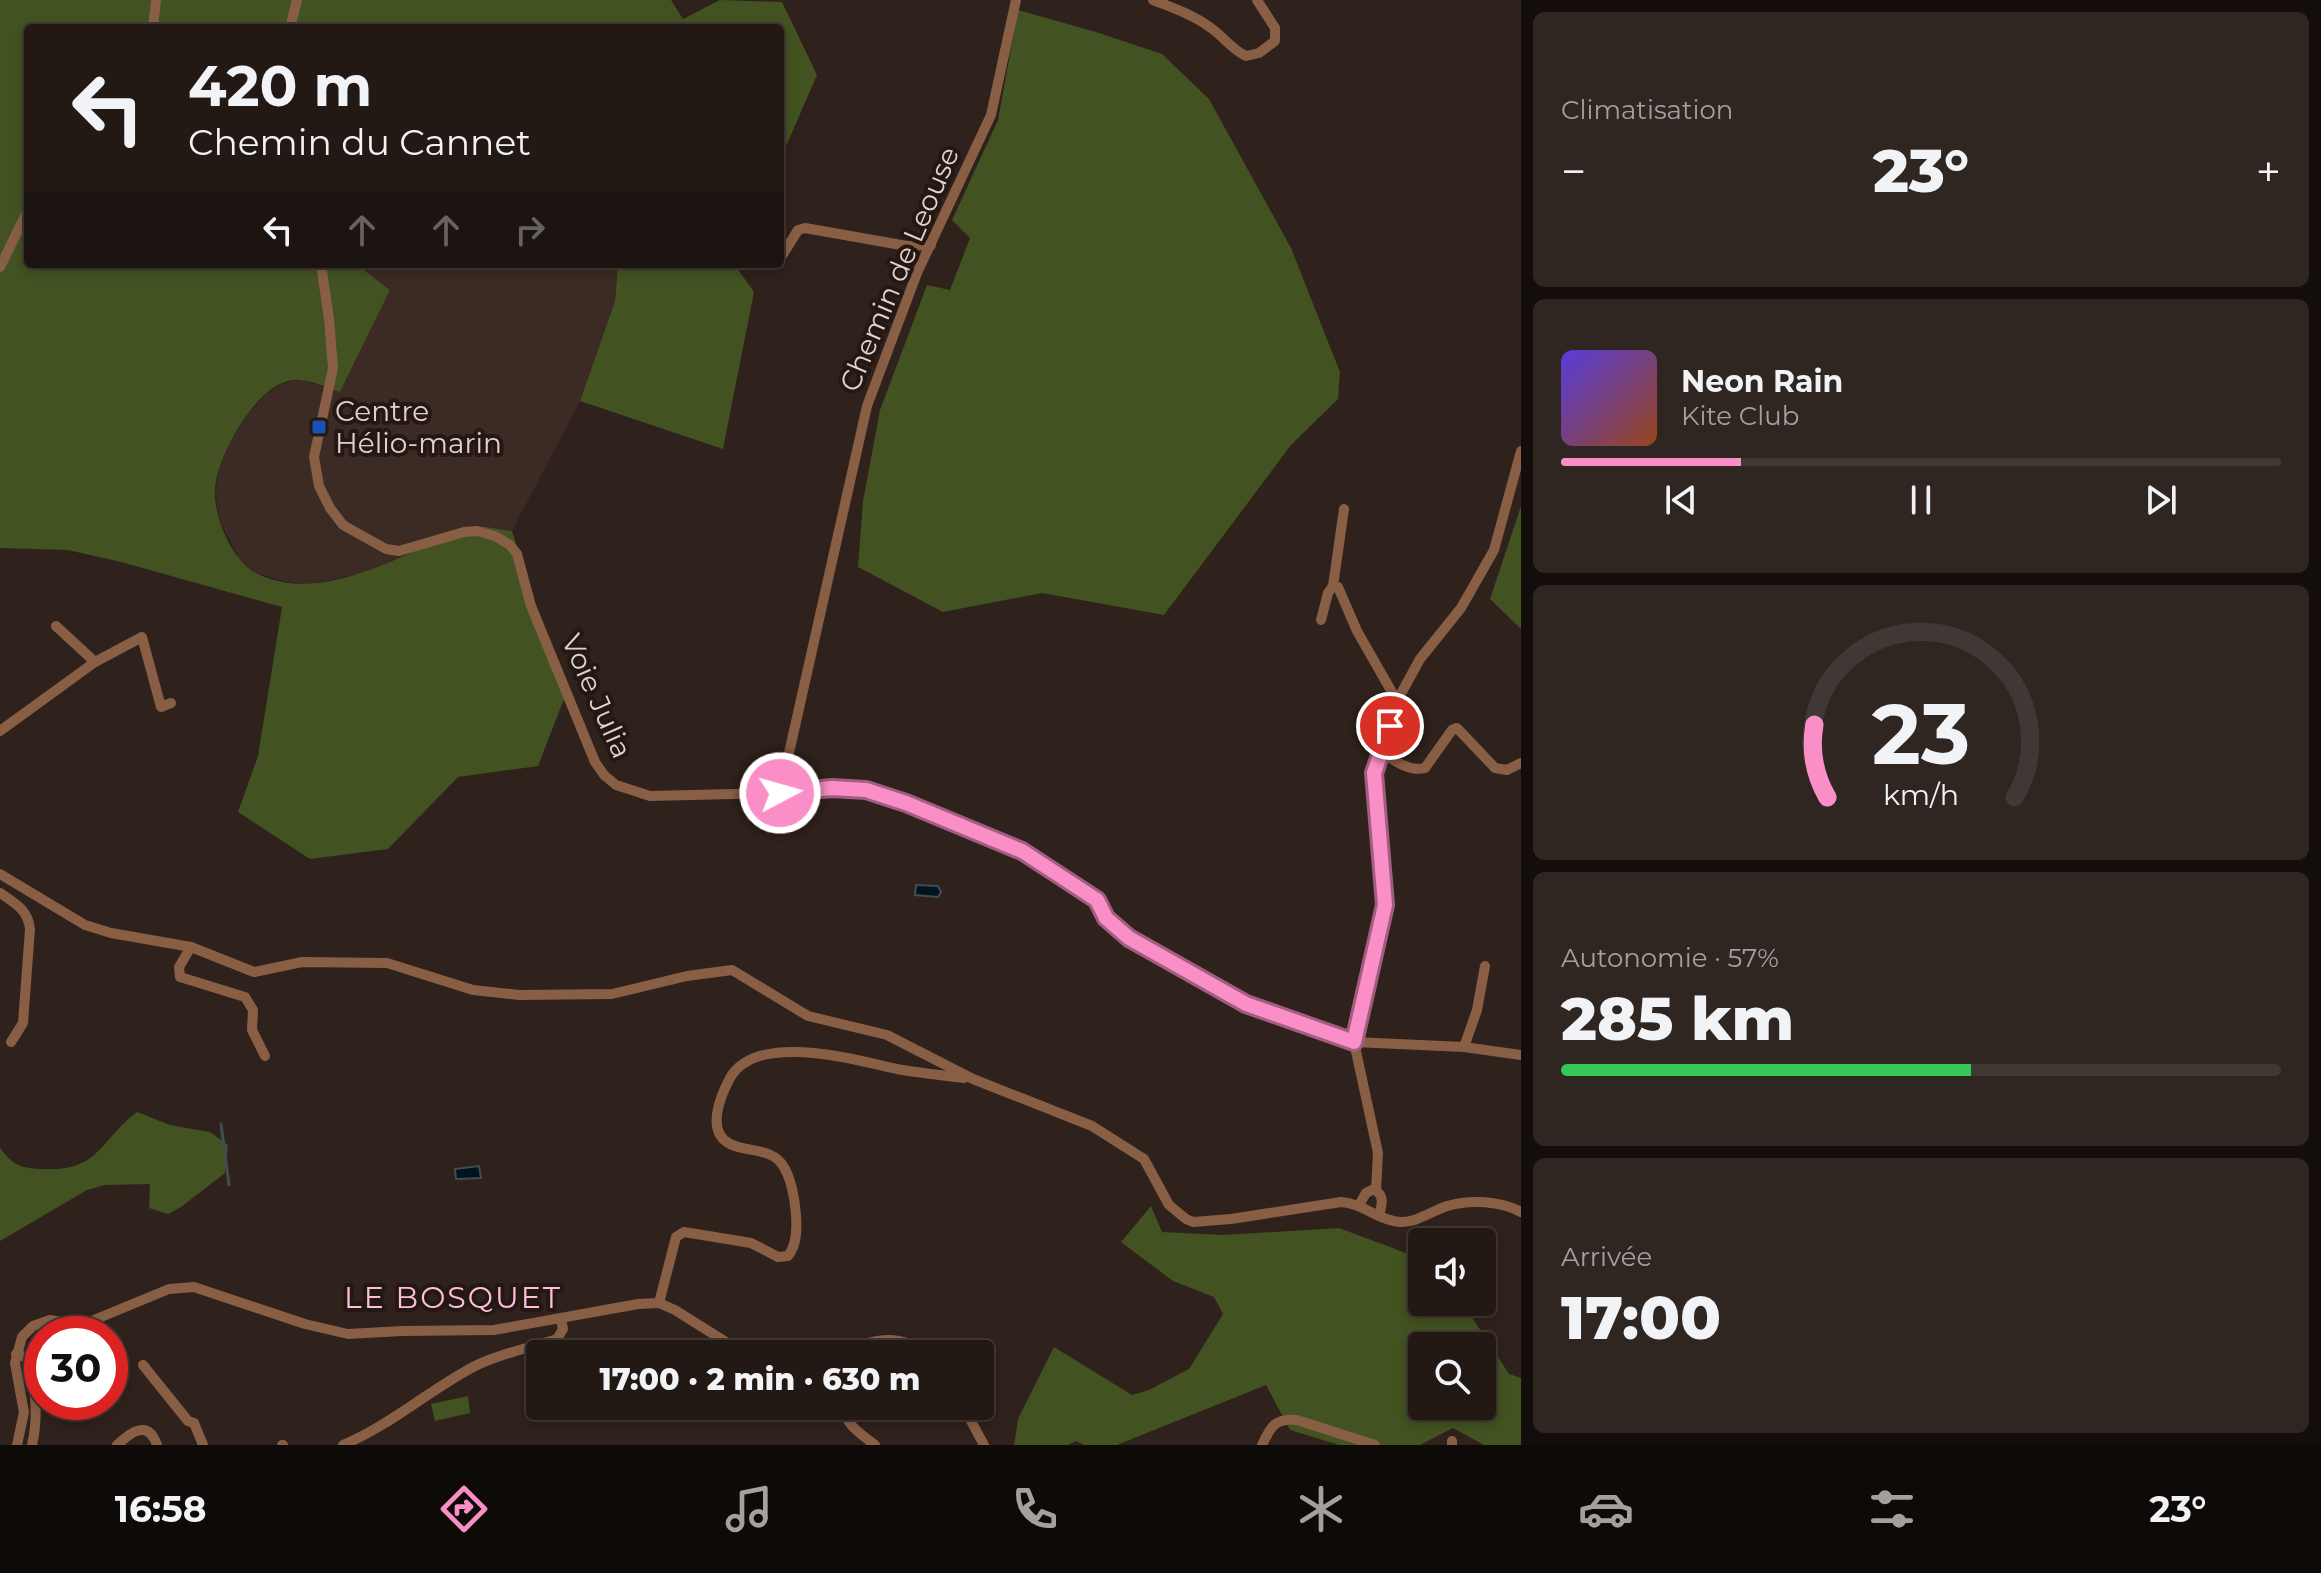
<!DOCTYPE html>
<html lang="fr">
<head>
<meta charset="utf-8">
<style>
	body { margin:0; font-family:Montserrat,sans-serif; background:#2f2622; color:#f1f3f6; height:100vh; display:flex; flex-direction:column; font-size:30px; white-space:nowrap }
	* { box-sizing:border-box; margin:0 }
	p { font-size:26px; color:#a3a0a0 }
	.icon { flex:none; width:44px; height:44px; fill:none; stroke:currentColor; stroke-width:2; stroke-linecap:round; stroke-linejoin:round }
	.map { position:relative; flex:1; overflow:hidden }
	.side { display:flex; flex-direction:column; gap:12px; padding:12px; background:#130e0b; width:800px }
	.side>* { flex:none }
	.top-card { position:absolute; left:24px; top:24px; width:760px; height:244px; border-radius:8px; box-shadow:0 4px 12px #0003,0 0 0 2px #403834; background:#231914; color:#f1f3f6; overflow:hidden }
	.fabs { position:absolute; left:1408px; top:1228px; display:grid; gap:16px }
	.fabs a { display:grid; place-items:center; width:88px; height:88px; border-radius:8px; background:#231914; box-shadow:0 4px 12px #0003,0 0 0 2px #403834; font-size:40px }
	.speed { position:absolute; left:24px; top:1316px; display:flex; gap:16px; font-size:40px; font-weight:700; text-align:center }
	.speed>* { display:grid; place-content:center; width:104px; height:104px; border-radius:50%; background:#231914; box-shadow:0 4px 12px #0003,0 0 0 2px #403834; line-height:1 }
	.speed .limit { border:12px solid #d22; background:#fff; color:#111 }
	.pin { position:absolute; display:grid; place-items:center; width:68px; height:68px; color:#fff; margin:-34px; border:4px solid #fff; border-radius:50%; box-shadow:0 2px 8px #0007 }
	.me { position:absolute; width:88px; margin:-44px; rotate:84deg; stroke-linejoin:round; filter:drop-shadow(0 0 6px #0008) }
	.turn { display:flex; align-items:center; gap:28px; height:168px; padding:0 32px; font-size:36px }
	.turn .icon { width:104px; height:104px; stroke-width:2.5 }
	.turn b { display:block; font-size:56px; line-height:68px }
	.lanes { display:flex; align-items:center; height:76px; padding:0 32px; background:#0003; justify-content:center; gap:40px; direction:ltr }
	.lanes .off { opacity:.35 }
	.big { font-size:60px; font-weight:800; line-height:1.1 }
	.side .widget { flex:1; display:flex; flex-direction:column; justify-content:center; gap:12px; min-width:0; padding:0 28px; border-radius:12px; background:#2f2622 }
	.side .dial { align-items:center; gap:0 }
	.dial svg { height:208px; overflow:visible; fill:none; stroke:#403834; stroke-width:7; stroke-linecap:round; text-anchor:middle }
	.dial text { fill:#f1f3f6; stroke:none }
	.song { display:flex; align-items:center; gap:24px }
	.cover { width:96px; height:96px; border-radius:12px; background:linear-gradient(135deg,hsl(250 70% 55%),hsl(20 70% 35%)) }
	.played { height:8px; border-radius:4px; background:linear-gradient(90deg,#fa8fc7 25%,#403834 25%) }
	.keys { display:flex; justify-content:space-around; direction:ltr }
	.heat { display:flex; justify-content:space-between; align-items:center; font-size:44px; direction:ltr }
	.charge { height:12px; border-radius:6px; background:linear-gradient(90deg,#34c759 57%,#403834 0) }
	.trip { position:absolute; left:526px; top:1340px; width:468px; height:80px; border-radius:8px; background:#231914; box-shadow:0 4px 12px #0003,0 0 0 2px #403834; font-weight:800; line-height:80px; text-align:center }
	.tab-bar { display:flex; height:128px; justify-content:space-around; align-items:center; background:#0e0a08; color:#a3a0a0 }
	.tab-bar .icon { width:56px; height:56px }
	.tab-bar .active { color:#fa8fc7 }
	.tab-bar b { font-size:36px; color:#f1f3f6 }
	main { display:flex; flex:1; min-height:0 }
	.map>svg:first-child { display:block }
	.medical { fill:#3c2a24 }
	.green { fill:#425221; fill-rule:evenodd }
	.water { fill:#00141d; stroke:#424d52; stroke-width:2 }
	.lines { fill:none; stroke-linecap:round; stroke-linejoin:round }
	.stream { stroke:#424d52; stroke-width:3 }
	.street { stroke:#885f45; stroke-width:10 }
	.route-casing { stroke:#a25d81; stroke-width:20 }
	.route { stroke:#fa8fc7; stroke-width:14 }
	.transit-dot { fill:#1a4fb4; stroke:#251712; stroke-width:3 }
	.labels { text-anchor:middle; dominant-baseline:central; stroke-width:8; stroke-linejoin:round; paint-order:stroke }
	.street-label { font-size:28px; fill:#ddd3cf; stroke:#251712 }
	.poi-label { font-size:28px; fill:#ddd3cf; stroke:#251712; text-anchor:start }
	.neighbourhood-label { font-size:30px; letter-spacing:2px; fill:#fbbedb; stroke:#251712 }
</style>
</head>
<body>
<main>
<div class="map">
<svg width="1521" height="1445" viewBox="0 0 1521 1445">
	<rect width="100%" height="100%" fill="#2f211b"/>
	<path class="medical" d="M356 264H618L615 301 580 401 512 531 470 527 364 572 313 584 286 582 256 573 239 559 219 519 215 490 220 466 230 442 247 414 265 395 282 384 298 379 340 392 390 290Z"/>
	<g class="green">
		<path d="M0 0H671L683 19 720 0 782 2 817 75 780 160V28H28V264H356L390 290 340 392C328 388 313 381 300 380 259 376 218 455 215 488 213 515 231 560 256 573 312 602 379 566 431 544 443 539 457 529 470 527 483 525 500 530 512 531L564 699 538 766 458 777 388 849 310 859 238 812 258 756 282 607 121 562 68 550 0 548Z"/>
		<path d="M1018 10 1096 32 1162 54 1209 99 1291 248 1340 372 1338 399 1291 445 1164 615 1042 593 943 612 858 567 863 501 880 410 927 285 950 290 970 238 952 220 998 120Z"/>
		<path d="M618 264H734L754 292 723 449 580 401 615 301Z"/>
		<path d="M1521 506V629L1490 599Z"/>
		<path d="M137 1112 170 1125 210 1132 228 1145 225 1173 181 1207 168 1214 149 1208 150 1184 105 1185 87 1190 0 1241V1148C13 1165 20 1168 41 1169 100 1172 98 1142 137 1112Z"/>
		<path d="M1151 1206 1162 1232 1223 1235 1339 1228 1422 1259V1302H1462L1509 1374 1521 1378V1445H1484L1453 1428 1420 1445H1339L1290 1430 1266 1385 1117 1445H1084L1076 1441 1068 1445H1014L1018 1419 1054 1347 1132 1395 1149 1390 1189 1369 1223 1314 1214 1297 1173 1281 1121 1242ZM1422 1346H1482V1406H1422Z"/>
		<path d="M468 1396 470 1413 435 1421 431 1404Z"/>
	</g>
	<g class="water">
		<path d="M916 885 938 886 941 892 938 897 915 895Z"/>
		<path d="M479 1166 481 1178 456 1179 455 1169Z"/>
	</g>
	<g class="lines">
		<path class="stream" d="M221 1124 229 1185"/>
		<g class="street">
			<path d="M1153 0C1173 8 1194 15 1211 28 1224 37 1231 49 1246 56L1259 53 1275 41V28L1257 0"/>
			<path d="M153 28 156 0"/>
			<path d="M290 28 297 0"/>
			<path d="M780 259 798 230 805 228 907 246 931 245"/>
			<path d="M321 264 329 319 333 368 314 457 319 486 330 508 343 525 386 549 399 551 464 532 477 531 495 536 510 545 517 554 531 606 595 762 604 775 616 785 650 796 780 793 832 788 866 790 906 803 1022 851 1097 900 1106 918 1129 938 1246 1004 1354 1042 1464 1047 1477 1010 1485 966"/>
			<path d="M0 267 28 210"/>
			<path d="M1333 586 1338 587 1357 631 1397 701"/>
			<path d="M1321 620 1328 593 1333 586 1344 509"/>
			<path d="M56 626 95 662"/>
			<path d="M0 731 95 662 142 637 161 707 171 703"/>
			<path d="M1383 752C1393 761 1411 772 1425 768L1452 730 1457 728 1495 768 1507 770 1521 763"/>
			<path d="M780 793 867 406 917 273 991 115 1016 0"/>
			<path d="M0 874 85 925 111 933 191 947 254 972 302 962 387 963 473 990 519 995 612 994 687 976 732 970 808 1016 887 1035 973 1079 1092 1126 1144 1159 1169 1205 1186 1219 1193 1222 1231 1219 1341 1202C1363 1203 1379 1221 1400 1222 1416 1223 1432 1211 1447 1206 1470 1199 1501 1201 1521 1212"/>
			<path d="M0 893C15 903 28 910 30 929L23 1023 11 1042"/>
			<path d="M191 947 179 967 180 977 245 997 253 1010 252 1030 265 1056"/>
			<path d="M1464 1047 1521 1055"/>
			<path d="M1376 1190 1378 1153 1354 1042 1385 905 1374 773 1397 701 1420 659 1461 608 1494 550 1521 451"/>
			<path d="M1359 1205 1366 1193 1374 1189C1385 1196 1382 1205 1379 1215"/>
			<path d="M659 1303 676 1237 684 1232 751 1243 778 1257 788 1256C797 1245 797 1229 796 1215 795 1200 791 1175 781 1163 769 1148 746 1152 730 1144 705 1131 721 1095 730 1078 757 1031 855 1060 897 1069 919 1073 941 1075 964 1078"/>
			<path d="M16 1354 28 1358C35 1387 39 1415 32 1445"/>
			<path d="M833 1354C864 1343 897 1329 926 1354"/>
			<path d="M143 1365 188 1421 194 1423 203 1445"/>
			<path d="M843 1406C845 1425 861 1434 875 1445"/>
			<path d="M951 1406 967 1417"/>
			<path d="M963 1406 984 1445"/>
			<path d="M1452 1441V1445"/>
			<path d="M17 1445 24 1412 15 1363 22 1337 33 1326 50 1320 74 1324 89 1322 169 1289 194 1287 305 1324 348 1334 402 1331 494 1330 638 1304 659 1303 675 1310 745 1354"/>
			<path d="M117 1445C131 1432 148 1419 157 1445"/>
			<path d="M282 1445H283"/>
			<path d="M343 1445C391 1425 429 1390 475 1366 501 1353 530 1348 557 1339L563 1329 561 1319"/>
			<path d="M1262 1445C1271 1426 1275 1418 1297 1420L1375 1445"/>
		</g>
	</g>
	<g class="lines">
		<g class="route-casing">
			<path id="route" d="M780 793 832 788 866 790 906 803 1022 851 1097 900 1106 918 1129 938 1246 1004 1354 1042 1385 905 1374 773 1390 726"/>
		</g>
		<use href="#route" class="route"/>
	</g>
	<rect class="transit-dot" x="311" y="419" width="16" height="16" rx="4"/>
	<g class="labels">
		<g class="street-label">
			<text transform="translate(899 269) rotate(-67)">Chemin de Leouse</text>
			<text transform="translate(597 696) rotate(66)">Voie Julia</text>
		</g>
		<g class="poi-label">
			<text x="335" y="411">Centre<tspan x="335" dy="32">Hélio-marin</tspan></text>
		</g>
		<g class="neighbourhood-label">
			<text x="453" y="1297">LE BOSQUET</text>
		</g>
	</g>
</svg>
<div class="fabs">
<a><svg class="icon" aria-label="sound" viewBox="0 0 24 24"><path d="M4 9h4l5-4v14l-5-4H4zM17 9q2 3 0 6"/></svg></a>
<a><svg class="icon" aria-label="search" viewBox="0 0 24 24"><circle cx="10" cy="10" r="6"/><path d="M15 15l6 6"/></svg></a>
</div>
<div class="speed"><div class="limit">30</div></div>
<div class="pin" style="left:1390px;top:726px;background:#d93025"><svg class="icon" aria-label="arrive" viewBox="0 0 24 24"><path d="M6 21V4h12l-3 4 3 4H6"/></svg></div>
<svg class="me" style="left:780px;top:793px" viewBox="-20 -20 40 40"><circle r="17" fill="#fa8fc7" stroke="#fff" stroke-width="3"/><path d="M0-11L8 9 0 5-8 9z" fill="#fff"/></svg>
<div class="trip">17:00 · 2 min · 630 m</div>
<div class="top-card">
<div class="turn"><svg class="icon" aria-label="left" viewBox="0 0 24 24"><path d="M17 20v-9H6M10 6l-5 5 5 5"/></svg><div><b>420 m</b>Chemin du Cannet</div></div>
<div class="lanes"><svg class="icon" aria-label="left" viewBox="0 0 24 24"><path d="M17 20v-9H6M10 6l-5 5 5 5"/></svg><svg class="icon off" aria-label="ahead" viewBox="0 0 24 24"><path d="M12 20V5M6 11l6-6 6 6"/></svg><svg class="icon off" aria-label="ahead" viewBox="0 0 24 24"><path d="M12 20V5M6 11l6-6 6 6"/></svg><svg class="icon off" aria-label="right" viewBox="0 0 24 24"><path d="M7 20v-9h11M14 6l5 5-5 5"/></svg></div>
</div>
</div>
<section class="side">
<div class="widget"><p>Climatisation</p>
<div class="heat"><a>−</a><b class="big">23°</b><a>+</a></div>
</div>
<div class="widget">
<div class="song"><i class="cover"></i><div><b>Neon Rain</b><p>Kite Club</p></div></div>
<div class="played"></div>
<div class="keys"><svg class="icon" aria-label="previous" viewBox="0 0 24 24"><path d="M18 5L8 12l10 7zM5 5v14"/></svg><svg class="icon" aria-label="pause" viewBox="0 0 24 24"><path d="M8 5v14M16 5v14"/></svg><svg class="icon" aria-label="next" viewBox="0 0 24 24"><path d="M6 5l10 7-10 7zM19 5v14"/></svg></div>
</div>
<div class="widget dial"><svg viewBox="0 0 100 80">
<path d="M14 69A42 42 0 1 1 86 69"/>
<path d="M14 69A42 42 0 0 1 9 41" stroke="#fa8fc7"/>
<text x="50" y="56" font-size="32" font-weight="700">23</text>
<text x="50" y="72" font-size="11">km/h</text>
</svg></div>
<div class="widget"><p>Autonomie · 57%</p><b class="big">285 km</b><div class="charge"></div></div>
<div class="widget"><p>Arrivée</p><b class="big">17:00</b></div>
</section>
</main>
<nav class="tab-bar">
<b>16:58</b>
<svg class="icon active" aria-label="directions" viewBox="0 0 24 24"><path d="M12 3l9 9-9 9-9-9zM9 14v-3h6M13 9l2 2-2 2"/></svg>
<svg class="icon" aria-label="music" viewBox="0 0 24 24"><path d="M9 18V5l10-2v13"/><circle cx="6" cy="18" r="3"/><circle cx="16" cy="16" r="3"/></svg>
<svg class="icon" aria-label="phone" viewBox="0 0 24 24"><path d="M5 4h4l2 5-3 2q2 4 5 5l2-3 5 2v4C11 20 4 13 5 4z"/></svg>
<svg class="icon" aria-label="climate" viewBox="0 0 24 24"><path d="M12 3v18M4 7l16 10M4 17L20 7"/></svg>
<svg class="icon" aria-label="car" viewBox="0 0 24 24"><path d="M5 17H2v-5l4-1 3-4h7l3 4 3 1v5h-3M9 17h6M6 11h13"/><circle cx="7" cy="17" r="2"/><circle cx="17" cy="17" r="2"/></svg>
<svg class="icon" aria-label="filters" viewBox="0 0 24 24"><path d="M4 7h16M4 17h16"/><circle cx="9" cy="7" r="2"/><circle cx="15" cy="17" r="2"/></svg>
<b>23°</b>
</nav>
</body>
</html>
